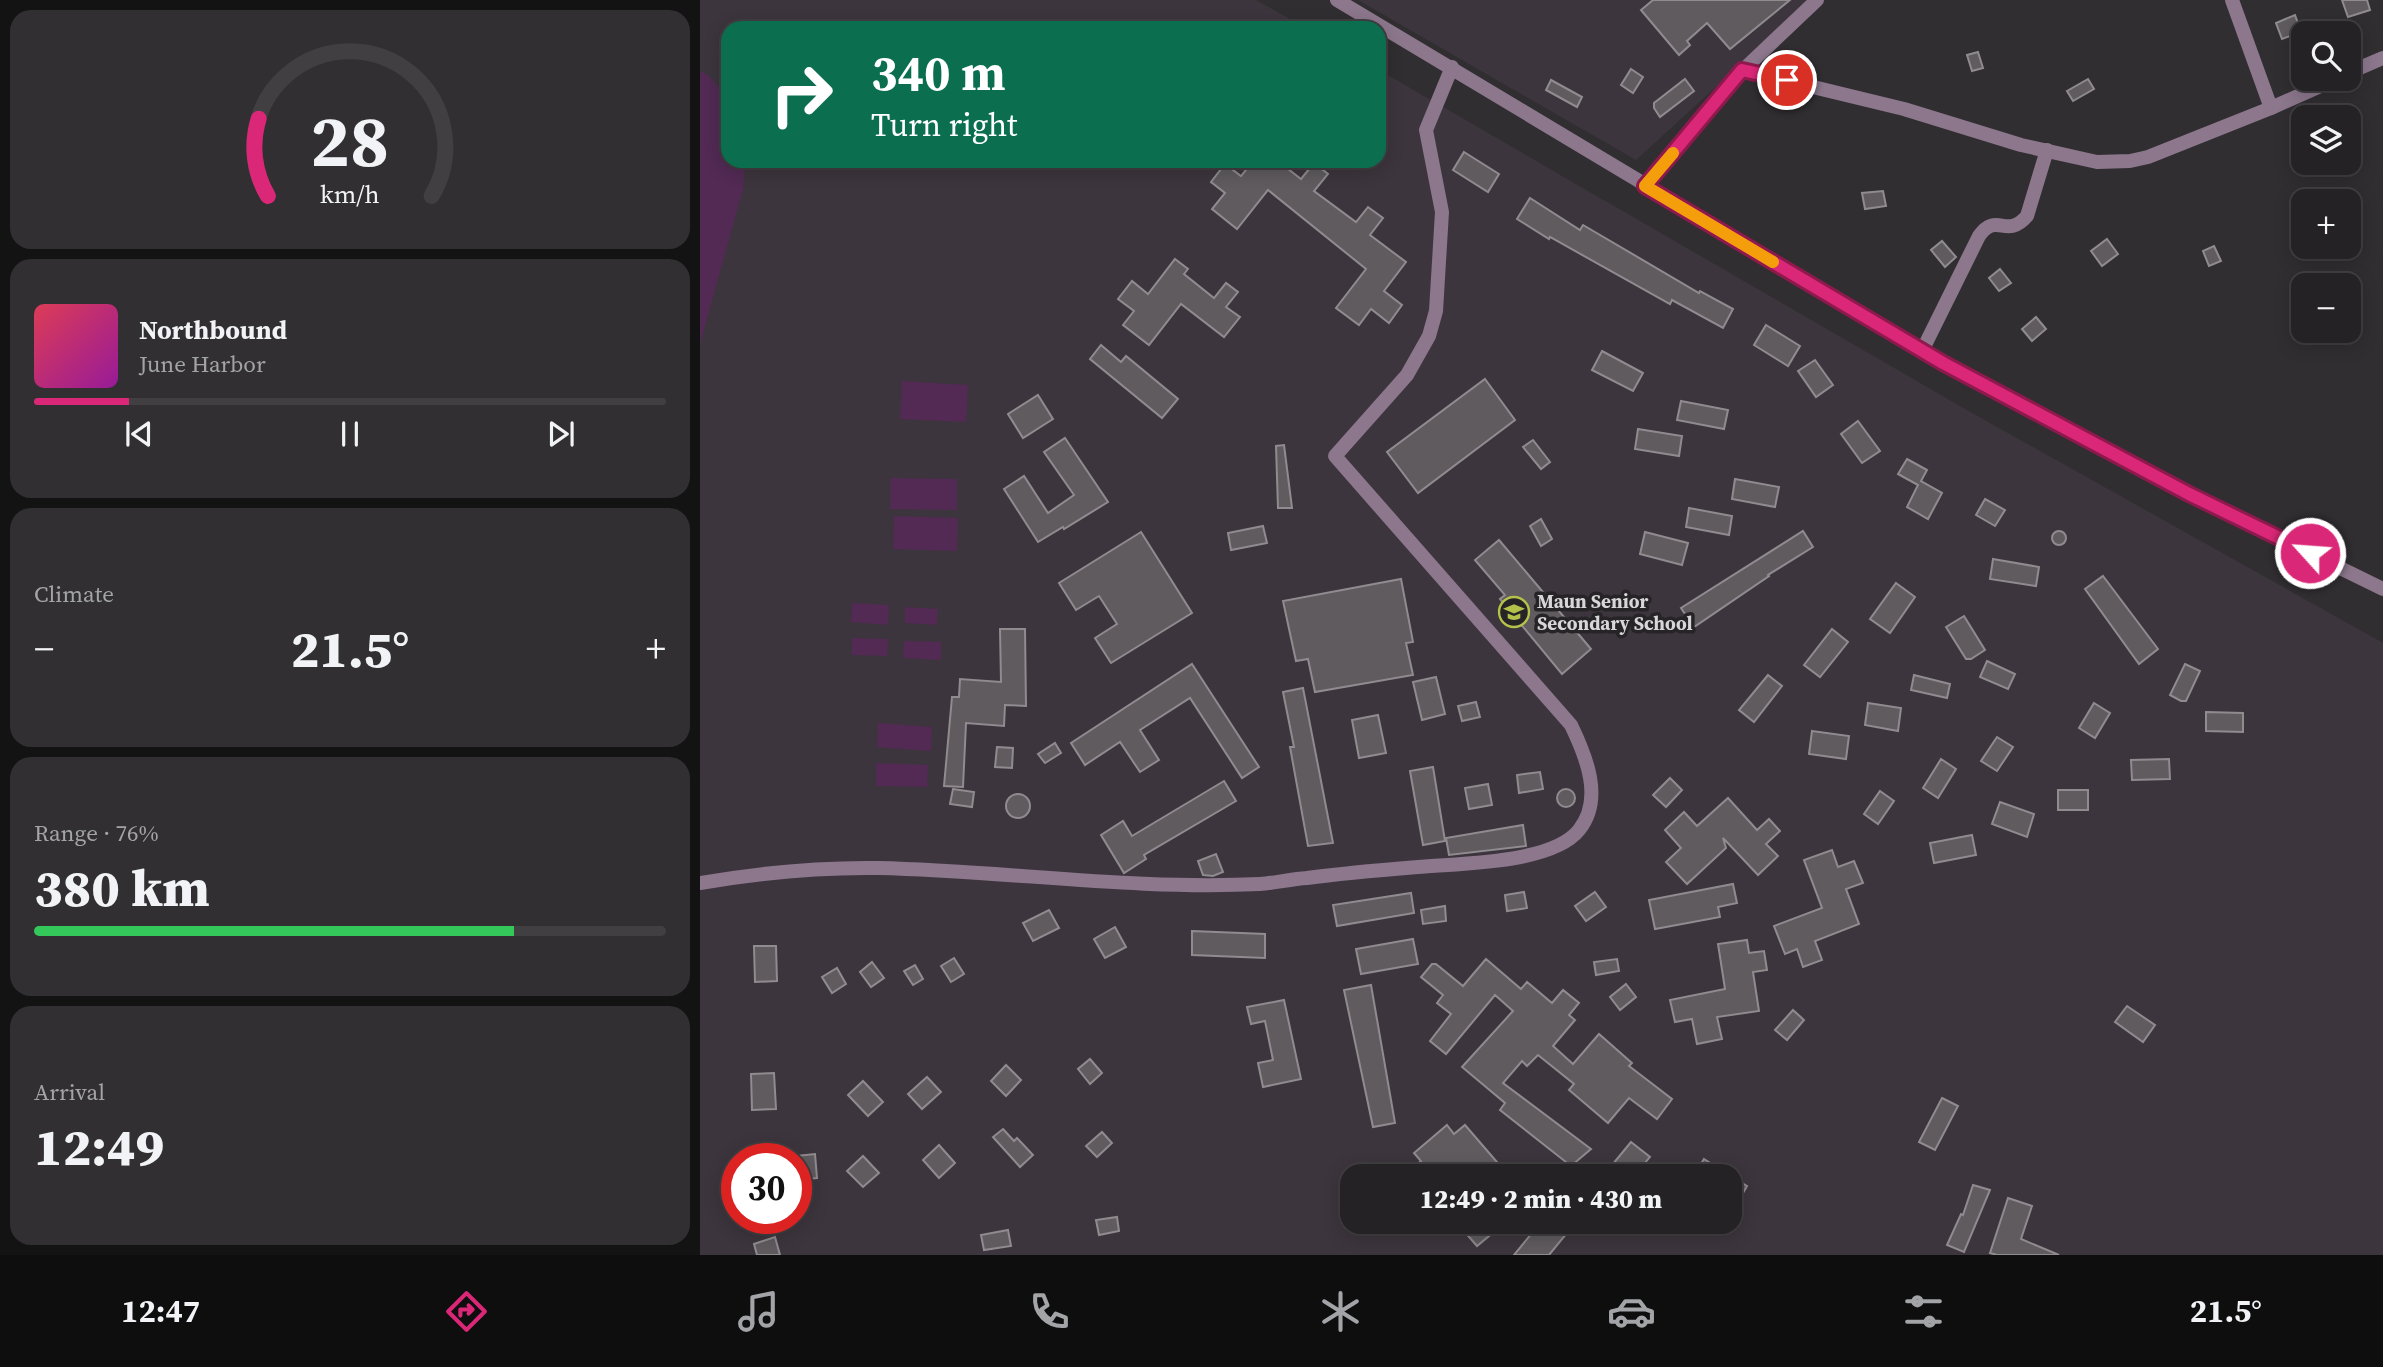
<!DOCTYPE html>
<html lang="en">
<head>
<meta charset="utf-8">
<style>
	body { margin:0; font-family:"Source Serif 4",serif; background:#312f32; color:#f1f3f6; height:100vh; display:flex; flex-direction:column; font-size:26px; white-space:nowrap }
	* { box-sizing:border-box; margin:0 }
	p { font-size:23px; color:#a3a4a7 }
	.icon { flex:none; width:38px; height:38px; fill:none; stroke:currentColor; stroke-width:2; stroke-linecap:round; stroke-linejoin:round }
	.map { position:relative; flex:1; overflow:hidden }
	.details { display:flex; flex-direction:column; gap:10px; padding:10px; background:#141314; width:700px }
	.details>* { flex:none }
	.top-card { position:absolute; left:21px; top:21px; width:665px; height:147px; border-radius:21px; box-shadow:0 4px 18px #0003,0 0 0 2px #423f42; background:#0b6e4f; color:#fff; overflow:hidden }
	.controls { position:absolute; left:1591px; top:21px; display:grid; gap:14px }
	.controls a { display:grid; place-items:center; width:70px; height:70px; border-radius:14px; background:#252225; box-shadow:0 4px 18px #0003,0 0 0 2px #423f42; font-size:35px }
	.speed { position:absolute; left:21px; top:1143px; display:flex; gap:14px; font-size:35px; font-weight:700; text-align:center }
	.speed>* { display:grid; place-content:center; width:91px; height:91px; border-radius:50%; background:#252225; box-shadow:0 4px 18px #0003,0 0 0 2px #423f42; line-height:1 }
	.speed .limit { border:10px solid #d22; background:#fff; color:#111 }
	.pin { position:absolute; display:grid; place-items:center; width:60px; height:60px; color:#fff; margin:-30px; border:4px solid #fff; border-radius:50%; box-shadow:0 2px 7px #0007 }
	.me { position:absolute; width:77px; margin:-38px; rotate:296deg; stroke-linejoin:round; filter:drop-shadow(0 0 5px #0008) }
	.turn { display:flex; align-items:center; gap:24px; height:147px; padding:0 35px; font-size:32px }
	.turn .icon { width:91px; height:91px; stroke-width:2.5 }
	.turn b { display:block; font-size:49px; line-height:60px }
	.big { font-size:52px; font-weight:800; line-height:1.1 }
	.details .widget { flex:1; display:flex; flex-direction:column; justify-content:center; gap:10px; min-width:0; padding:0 24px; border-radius:21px; background:#312f32 }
	.details .dial { align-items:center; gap:0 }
	.dial svg { height:182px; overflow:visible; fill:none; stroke:#423f42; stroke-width:7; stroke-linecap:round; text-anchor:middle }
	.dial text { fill:#f1f3f6; stroke:none }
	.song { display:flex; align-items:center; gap:21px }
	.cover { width:84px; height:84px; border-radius:10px; background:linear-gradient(135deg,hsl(350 70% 55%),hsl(300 70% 35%)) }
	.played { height:7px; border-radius:4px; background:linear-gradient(90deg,#db2777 15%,#423f42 15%) }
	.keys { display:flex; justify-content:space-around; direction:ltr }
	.heat { display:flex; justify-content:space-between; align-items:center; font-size:38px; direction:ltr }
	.charge { height:10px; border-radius:5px; background:linear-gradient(90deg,#34c759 76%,#423f42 0) }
	.trip { position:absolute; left:640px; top:1164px; width:402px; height:70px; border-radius:21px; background:#252225; box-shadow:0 4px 18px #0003,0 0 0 2px #423f42; font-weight:800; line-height:70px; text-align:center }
	.menu { display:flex; height:112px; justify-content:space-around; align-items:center; background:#0f0e0f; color:#a3a4a7 }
	.menu .icon { width:49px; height:49px }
	.menu .current { color:#db2777 }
	.menu b { font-size:32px; color:#f1f3f6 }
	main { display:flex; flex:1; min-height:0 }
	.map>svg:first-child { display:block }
	.built { fill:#3d353d; fill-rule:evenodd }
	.green { fill:#522a54 }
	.building { fill:#5f5b5f; stroke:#8f8b8f; stroke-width:2 }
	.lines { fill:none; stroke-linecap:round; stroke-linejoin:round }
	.minor { stroke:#8c778d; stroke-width:14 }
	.route-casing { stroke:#8e194d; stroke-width:18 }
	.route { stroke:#db2777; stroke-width:12 }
	.slow { stroke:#f59e0b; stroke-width:12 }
	.labels { text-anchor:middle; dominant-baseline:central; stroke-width:7; stroke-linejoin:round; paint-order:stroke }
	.poi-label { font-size:19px; font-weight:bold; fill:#d9d6d9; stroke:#272427; text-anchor:start }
</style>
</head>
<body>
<main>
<section class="details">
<div class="widget dial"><svg viewBox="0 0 100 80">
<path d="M14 69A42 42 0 1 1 86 69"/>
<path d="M14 69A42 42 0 0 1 10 35" stroke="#db2777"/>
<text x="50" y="56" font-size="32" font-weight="700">28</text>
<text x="50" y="72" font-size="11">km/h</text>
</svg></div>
<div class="widget">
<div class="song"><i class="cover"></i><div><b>Northbound</b><p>June Harbor</p></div></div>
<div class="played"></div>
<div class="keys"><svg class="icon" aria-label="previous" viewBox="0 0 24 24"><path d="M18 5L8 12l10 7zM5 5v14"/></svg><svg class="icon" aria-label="pause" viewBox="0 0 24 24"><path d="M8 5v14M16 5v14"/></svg><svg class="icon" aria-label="next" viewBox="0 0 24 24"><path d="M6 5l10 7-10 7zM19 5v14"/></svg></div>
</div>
<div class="widget"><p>Climate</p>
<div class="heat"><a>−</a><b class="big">21.5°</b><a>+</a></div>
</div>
<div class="widget"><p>Range · 76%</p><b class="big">380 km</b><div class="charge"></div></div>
<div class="widget"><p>Arrival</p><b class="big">12:49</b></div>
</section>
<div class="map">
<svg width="1683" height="1255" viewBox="0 0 1683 1255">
	<rect width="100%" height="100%" fill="#312e31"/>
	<g class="built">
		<path d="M0 0H556L606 28H28V161H679V70L1265 409 1683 643V1255H0ZM37 1158H96V1218H37ZM653 1176H1031V1222H653Z"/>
		<path d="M658 0H1111L936 160Z"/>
	</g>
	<g class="green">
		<path d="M0 71 9 76 28 98V161H46L43 189 0 344Z"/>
		<path d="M202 381 268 385 266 422 200 419Z"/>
		<path d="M190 478 257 479V510L190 509Z"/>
		<path d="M194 516 258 518 257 551 193 549Z"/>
		<path d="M152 603 189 605 188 625 151 622Z"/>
		<path d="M205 607 238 609 237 625 205 623Z"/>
		<path d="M152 638 188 639 187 656 152 655Z"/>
		<path d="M204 641 241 642V660L203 658Z"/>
		<path d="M178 723 232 727 231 751 177 747Z"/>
		<path d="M176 763 228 765 227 787 176 786Z"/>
	</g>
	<g class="building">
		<path d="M953 0H1090L1030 49 1007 23 987 41 990 45 979 55 941 10Z"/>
		<path d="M1642 0H1667L1670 10 1648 17Z"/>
		<path d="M1595 15 1601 32 1582 39 1576 23Z"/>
		<path d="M1278 52 1283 68 1272 71 1267 55Z"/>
		<path d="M931 69 943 77 933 93 921 85Z"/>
		<path d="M985 79 994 91 960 117 954 108V103Z"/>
		<path d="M1388 79 1394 89 1373 101 1367 91Z"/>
		<path d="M851 80 882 97 877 107 846 90Z"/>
		<path d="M764 152 799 174 788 192 753 170Z"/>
		<path d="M553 161H578L601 179 614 163 628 174 614 191 656 222 668 207 683 218 670 235 706 262 684 291 702 305 689 323 671 309 659 325 636 308 666 269 568 190 537 229 512 209 525 193 511 182 525 164 541 176Z"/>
		<path d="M1183 191 1186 206 1165 209 1162 193Z"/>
		<path d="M830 198 880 230 883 225 999 293 1000 291 1033 309 1023 328 972 300 970 304 850 237 849 239 817 219Z"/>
		<path d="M1407 239 1418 254 1402 266 1391 251Z"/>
		<path d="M1242 241 1256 257 1245 267 1231 250Z"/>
		<path d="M1514 246 1521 261 1509 266 1503 251Z"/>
		<path d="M475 259 488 269 484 274 514 298 526 283 538 292 526 307 540 317 524 337 481 304 449 345 423 325 434 311 418 299 432 281 448 294Z"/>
		<path d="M1300 269 1311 283 1299 291 1289 278Z"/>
		<path d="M1336 317 1346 329 1332 341 1322 329Z"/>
		<path d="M1066 325 1100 346 1088 366 1054 345Z"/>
		<path d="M401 345 421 362 426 356 478 399 462 418 390 359Z"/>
		<path d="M902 351 943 373 933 391 892 370Z"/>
		<path d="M1115 360 1133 385 1116 397 1098 371Z"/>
		<path d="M785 379 815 420 718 493 687 452Z"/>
		<path d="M338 395 353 419 323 438 308 414Z"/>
		<path d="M981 401 1028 410 1024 429 977 420Z"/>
		<path d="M1158 421 1180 451 1162 463 1141 434Z"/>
		<path d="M938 429 982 436 979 456 935 449Z"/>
		<path d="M365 438 408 502 364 529 363 527 338 542 304 489 324 476 348 513 374 495 344 452Z"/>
		<path d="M833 440 850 462 841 469 823 447Z"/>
		<path d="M584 445 592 508H578L576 446Z"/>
		<path d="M1207 459 1227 470 1221 481 1242 493 1228 519 1207 507 1218 485 1198 474Z"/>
		<path d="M1035 479 1079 487 1075 507 1032 499Z"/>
		<path d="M1285 499 1305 510 1295 526 1276 515Z"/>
		<path d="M989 508 1032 516 1029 535 986 527Z"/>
		<path d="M841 519 852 539 841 546 830 526Z"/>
		<path d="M563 526 567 543 531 550 528 533Z"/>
		<circle cx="1359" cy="538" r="7"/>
		<path d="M1103 531 1113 547 1068 575 1069 576 994 627 981 608Z"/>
		<path d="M441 532 492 613 411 663 395 638 417 624 399 596 376 610 359 583Z"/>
		<path d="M945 532 988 543 982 565 940 554Z"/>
		<path d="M799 540 891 649 862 674 800 599 805 595 775 560Z"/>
		<path d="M1293 559 1339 567 1336 586 1290 579Z"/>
		<path d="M1403 576 1458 649 1439 664 1385 589Z"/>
		<path d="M701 579 713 642 706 643 713 675 615 692 608 659 596 661 583 601Z"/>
		<path d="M1196 583 1215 597 1190 633 1170 619Z"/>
		<path d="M1264 616 1285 650 1271 659H1266L1246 627Z"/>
		<path d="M300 629H325L326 706 305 705 304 726 266 723 263 787 244 786 252 697H259L260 679 301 682Z"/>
		<path d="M1132 629 1148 642 1120 677 1104 665Z"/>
		<path d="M1287 661 1315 674 1308 689 1280 677Z"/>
		<path d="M492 664 559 767 542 778 490 698 440 730 459 760 440 772 420 742 385 765 371 743Z"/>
		<path d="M1485 664 1500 671 1486 701H1481L1470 695Z"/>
		<path d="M1068 675 1082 686 1054 722 1039 710Z"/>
		<path d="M1214 675 1250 684 1247 698 1211 690Z"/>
		<path d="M736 677 745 714 722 720 713 682Z"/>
		<path d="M603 688 633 843 608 846 590 747H594L583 692Z"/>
		<path d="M776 702 780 717 762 721 758 706Z"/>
		<path d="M1168 703 1201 708 1198 731 1165 725Z"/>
		<path d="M1394 703 1410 713 1395 738 1379 728Z"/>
		<path d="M1506 712 1543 713V732L1506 731Z"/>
		<path d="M678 715 686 753 659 758 652 720Z"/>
		<path d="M1112 731 1149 736 1146 759 1109 754Z"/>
		<path d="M1297 737 1313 747 1297 771 1281 761Z"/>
		<path d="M355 743 361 753 345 763 338 754Z"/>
		<path d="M297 747 313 748 312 768 295 767Z"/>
		<path d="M1241 759 1256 769 1238 798 1223 788Z"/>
		<path d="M1469 759 1470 779 1432 780 1431 760Z"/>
		<path d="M733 767 745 841 723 845 710 771Z"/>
		<path d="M840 772 843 789 819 793 817 775Z"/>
		<path d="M970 778 982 790 966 807 953 795Z"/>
		<path d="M524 781 536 801 444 855 446 859 424 873 401 835 423 821 432 836Z"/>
		<path d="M788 784 792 805 769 809 765 788Z"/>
		<circle cx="866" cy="798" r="9"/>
		<path d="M253 789 274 792 272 807 250 804Z"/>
		<rect x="1358" y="790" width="30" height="20"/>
		<path d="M1180 791 1194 801 1178 824 1164 814Z"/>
		<circle cx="318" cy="806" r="12"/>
		<path d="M1028 798 1057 830 1069 819 1080 831 1066 844 1078 856 1058 875 1023 838 1026 848 987 884 966 862 981 848 965 830 984 812 997 826Z"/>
		<path d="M1300 802 1334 814 1327 837 1292 824Z"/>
		<path d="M823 825 826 846 749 855 746 838Z"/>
		<path d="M1272 835 1276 855 1234 863 1230 843Z"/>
		<path d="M1132 850 1138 867 1154 861 1163 883 1146 889 1159 924 1115 941 1122 960 1103 967 1097 949 1085 954 1074 926 1122 908 1104 860Z"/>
		<path d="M516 854 523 872 513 876 503 875 498 861Z"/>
		<path d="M1033 884 1037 903 1018 907 1020 917 955 929 949 900Z"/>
		<path d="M824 892 827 908 807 911 805 895Z"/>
		<path d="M895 892 906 907 886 921 875 906Z"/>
		<path d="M711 893 714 913 637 926 633 905Z"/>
		<path d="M745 906 746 921 723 924 721 910Z"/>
		<path d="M349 910 359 928 333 941 323 923Z"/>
		<path d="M415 927 426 947 405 958 394 939Z"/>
		<path d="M492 931 565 934V958L492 955Z"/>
		<path d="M713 939 718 964 661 974 656 949Z"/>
		<path d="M1047 940 1049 953 1064 951 1067 970 1053 972 1059 1011 1017 1017 1022 1039 997 1044 992 1019 975 1022 970 1000 1025 989 1018 944Z"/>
		<path d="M54 946H76L77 981 55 982Z"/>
		<path d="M254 958 264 974 251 982 241 966Z"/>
		<path d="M786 959 821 989 827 982 852 1003 863 990 879 1003 869 1015 875 1020 853 1046 873 1064 899 1034 932 1063 929 1066 972 1099 957 1119 929 1098 908 1123 869 1090 874 1084 838 1055 827 1066 822 1061 803 1083 891 1149 871 1166 800 1110 805 1103 762 1067 813 1011 795 995 746 1054 730 1041 751 1014 737 1003 743 995 721 977 732 964H736L763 986Z"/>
		<path d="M917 959 919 971 896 975 894 962Z"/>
		<path d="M172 962 184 978 171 987 160 972Z"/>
		<path d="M215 965 223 979 213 985 204 971Z"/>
		<path d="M137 968 146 984 132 993 122 977Z"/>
		<path d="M926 984 936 997 920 1010 910 997Z"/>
		<path d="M671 985 695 1123 673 1127 644 990Z"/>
		<path d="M584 1000 601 1079 563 1087 558 1063 573 1060 565 1021 551 1024 547 1007Z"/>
		<path d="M1427 1006 1455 1025 1443 1042 1415 1022Z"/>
		<path d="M1093 1010 1104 1020 1087 1040 1075 1030Z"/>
		<path d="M390 1059 402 1073 390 1084 378 1069Z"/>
		<path d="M306 1065 321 1080 306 1096 291 1081Z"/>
		<path d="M74 1073 76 1109 52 1110 51 1074Z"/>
		<path d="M227 1077 241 1092 222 1109 208 1094Z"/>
		<path d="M163 1081 183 1102 168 1116 148 1095Z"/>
		<path d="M1242 1098 1258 1106 1235 1150 1219 1142Z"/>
		<path d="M747 1125 754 1134 765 1125 809 1176H717L711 1169 721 1161 714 1153Z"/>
		<path d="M303 1129 314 1141 317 1138 333 1155 320 1167 293 1137Z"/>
		<path d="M402 1132 412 1143 397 1157 386 1146Z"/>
		<path d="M931 1142 950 1157 934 1176H915L908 1170Z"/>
		<path d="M239 1145 255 1163 239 1178 223 1160Z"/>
		<path d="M115 1154 117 1178 96 1180V1156Z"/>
		<path d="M163 1156 179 1173 163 1187 147 1171Z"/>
		<path d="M1004 1159 1047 1186 1031 1214V1176H994Z"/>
		<path d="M1273 1185 1290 1190 1264 1252 1247 1245 1261 1214 1263 1215Z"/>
		<path d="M1308 1198 1332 1206 1321 1239 1359 1255H1297L1290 1253Z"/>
		<path d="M417 1217 419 1231 399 1235 396 1220Z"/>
		<path d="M756 1222H806L777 1246Z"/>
		<path d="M841 1222H876L849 1255H814Z"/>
		<path d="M308 1230 311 1246 284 1250 281 1235Z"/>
		<path d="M75 1237 80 1255H57L54 1244Z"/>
	</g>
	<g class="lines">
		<g class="minor">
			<path d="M637 0 1243 363 1489 494 1683 589"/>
			<path d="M1532 0 1571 108"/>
			<path d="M1043 70 1204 109 1321 145 1397 162 1430 161 1448 157 1571 108 1636 79"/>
			<path d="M1648 73 1683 58"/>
			<path d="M945 186 1043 70 1117 0"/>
			<path d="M1222 351 1279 236C1297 211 1306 240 1327 216L1347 150"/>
			<path d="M0 883C59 873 119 867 179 868 306 871 433 890 560 884 575 883 591 879 607 878 644 873 681 870 718 867 759 863 852 864 879 830 904 799 886 756 871 725L635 456 707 375 729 336 736 311 742 212 726 130 752 67"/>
		</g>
	</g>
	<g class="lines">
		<g class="route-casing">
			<path id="route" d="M1087 80 1042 70 945 186 1243 363 1489 494 1610 553"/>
		</g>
		<use href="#route" class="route"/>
		<path class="slow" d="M973 153 945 186 1073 262"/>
	</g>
	<defs>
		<g id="school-ring" transform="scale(1.575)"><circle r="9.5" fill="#272427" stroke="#b4c24a" stroke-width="1.5"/><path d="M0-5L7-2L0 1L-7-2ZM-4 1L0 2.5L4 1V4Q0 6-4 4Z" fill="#b4c24a"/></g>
	</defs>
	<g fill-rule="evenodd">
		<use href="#school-ring" x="814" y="612"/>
	</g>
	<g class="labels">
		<g class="poi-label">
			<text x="837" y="601">Maun Senior<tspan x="837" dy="22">Secondary School</tspan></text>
		</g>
	</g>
</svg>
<div class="controls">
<a><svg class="icon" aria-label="search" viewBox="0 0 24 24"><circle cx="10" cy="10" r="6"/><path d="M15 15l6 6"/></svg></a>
<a><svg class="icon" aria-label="layers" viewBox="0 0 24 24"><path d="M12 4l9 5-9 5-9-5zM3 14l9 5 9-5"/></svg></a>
<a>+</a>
<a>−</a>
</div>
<div class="speed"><div class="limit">30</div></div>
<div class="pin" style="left:1087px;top:80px;background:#d93025"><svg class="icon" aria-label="arrive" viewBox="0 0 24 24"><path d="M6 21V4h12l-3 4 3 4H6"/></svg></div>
<svg class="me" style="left:1610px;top:553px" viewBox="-20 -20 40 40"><circle r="17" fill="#db2777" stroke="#fff" stroke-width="3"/><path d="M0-11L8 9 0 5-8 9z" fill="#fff"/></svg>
<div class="trip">12:49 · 2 min · 430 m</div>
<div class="top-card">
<div class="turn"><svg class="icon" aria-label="right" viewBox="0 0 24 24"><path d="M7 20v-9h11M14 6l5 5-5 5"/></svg><div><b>340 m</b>Turn right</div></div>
</div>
</div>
</main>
<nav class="menu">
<b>12:47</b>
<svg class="icon current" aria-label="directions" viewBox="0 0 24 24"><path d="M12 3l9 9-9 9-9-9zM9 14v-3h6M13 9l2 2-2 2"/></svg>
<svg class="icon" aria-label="music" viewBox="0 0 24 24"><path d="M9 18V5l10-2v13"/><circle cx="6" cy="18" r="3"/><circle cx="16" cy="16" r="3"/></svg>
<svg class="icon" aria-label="phone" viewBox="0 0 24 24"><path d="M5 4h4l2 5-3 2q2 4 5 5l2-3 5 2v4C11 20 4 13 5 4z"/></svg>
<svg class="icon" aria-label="climate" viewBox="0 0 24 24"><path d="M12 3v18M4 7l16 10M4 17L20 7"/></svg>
<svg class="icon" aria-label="car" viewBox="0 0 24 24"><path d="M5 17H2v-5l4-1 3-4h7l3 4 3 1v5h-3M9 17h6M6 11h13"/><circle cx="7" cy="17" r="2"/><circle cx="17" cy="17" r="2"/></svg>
<svg class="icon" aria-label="filters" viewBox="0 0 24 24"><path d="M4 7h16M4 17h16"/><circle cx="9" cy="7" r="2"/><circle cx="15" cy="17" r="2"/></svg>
<b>21.5°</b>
</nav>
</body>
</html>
